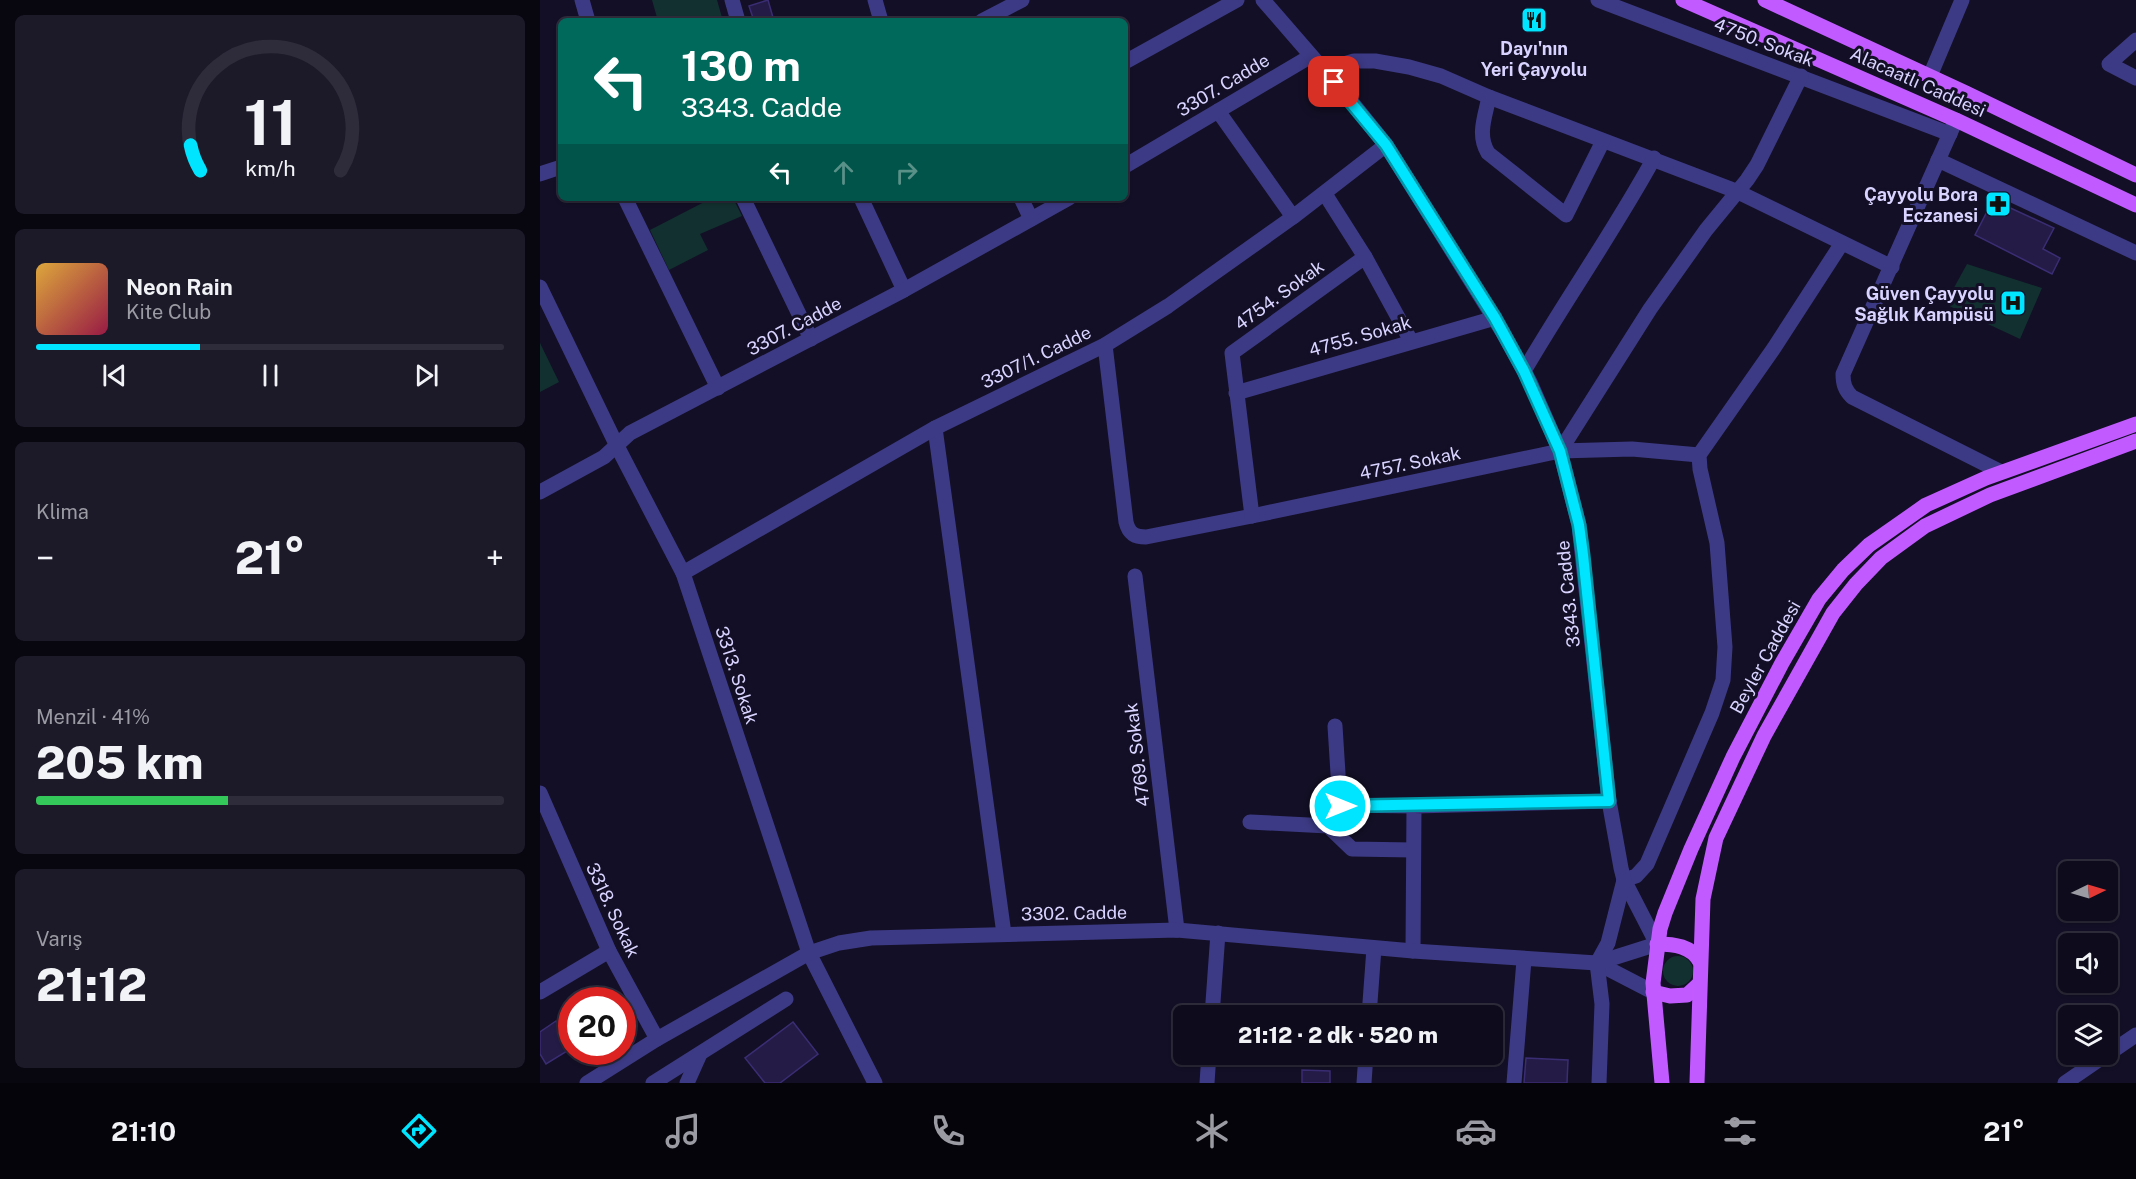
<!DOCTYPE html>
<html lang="tr">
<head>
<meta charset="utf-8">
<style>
	body { margin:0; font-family:"Public Sans",sans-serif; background:#1c1929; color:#f1f3f6; height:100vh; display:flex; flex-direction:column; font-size:22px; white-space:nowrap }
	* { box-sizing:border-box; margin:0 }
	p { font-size:20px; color:#9b9ba3 }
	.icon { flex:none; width:33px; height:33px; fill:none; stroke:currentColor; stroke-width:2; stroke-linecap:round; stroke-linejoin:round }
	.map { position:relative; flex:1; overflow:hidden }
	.drawer { display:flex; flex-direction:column; gap:15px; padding:15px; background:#08060f; width:540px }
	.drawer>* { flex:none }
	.top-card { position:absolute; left:18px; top:18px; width:570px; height:183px; border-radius:9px; box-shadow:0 2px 4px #0004,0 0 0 2px #2e2b3b; background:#00695c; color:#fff; overflow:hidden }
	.needle { width:39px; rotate:85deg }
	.fabs { position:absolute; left:1518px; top:861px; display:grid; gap:12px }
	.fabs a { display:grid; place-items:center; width:60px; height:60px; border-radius:9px; background:#0e0b1c; box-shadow:0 2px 4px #0004,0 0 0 2px #2e2b3b; font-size:30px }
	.speed { position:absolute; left:18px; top:987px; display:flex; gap:12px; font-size:30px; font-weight:700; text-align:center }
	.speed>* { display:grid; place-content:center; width:78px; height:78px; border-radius:50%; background:#0e0b1c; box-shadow:0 2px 4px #0004,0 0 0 2px #2e2b3b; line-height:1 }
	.speed .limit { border:9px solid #d22; background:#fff; color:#111 }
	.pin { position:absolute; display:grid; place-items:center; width:51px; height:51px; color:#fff; margin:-26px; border-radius:12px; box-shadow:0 3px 9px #0006 }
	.me { position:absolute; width:66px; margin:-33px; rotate:90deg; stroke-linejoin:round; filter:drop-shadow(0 0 4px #0008) }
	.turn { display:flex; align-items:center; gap:21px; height:126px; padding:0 24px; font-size:27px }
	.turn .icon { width:78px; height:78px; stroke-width:2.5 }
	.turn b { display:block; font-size:42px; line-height:51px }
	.lanes { display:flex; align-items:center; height:57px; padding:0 24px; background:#0003; justify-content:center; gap:30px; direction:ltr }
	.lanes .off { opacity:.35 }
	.big { font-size:45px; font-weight:800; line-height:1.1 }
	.drawer .widget { flex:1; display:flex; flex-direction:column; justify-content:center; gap:9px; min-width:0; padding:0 21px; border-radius:9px; background:#1c1929 }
	.drawer .dial { align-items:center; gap:0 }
	.dial svg { height:156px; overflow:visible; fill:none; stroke:#2e2b3b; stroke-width:7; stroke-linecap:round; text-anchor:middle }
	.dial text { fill:#f1f3f6; stroke:none }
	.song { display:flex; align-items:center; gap:18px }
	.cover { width:72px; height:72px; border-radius:9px; background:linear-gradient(135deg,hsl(40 70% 55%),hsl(340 70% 35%)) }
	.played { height:6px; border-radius:3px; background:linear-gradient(90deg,#00e5ff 35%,#2e2b3b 35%) }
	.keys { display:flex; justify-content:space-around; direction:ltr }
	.heat { display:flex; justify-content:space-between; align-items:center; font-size:33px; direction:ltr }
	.charge { height:9px; border-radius:4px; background:linear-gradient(90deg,#34c759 41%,#2e2b3b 0) }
	.trip { position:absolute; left:633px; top:1005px; width:330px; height:60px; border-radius:9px; background:#0e0b1c; box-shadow:0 2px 4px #0004,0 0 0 2px #2e2b3b; font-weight:800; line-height:60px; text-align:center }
	.menu { display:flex; height:96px; justify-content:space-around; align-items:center; background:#06040b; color:#9b9ba3 }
	.menu .icon { width:42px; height:42px }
	.menu .on { color:#00e5ff }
	.menu b { font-size:27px; color:#f1f3f6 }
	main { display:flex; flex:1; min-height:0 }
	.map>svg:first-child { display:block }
	.green { fill:#12302f }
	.building { fill:#241b47; stroke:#3b2d73; stroke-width:1.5 }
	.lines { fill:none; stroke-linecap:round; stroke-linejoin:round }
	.minor { stroke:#3d3a85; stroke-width:15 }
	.major { stroke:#c25bff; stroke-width:15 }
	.route-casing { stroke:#0095a6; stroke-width:15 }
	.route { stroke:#00e5ff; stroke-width:10 }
	.labels { text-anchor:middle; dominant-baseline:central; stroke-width:6; stroke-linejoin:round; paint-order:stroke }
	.street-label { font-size:18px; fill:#d9d4ff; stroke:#130f26 }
	.poi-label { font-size:18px; font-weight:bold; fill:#d9d4ff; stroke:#130f26; text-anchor:end }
</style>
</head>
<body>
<main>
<section class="drawer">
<div class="widget dial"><svg viewBox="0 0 100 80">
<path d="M14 69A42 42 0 1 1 86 69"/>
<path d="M14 69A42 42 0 0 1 9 56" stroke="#00e5ff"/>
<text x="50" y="56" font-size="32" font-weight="700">11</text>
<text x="50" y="72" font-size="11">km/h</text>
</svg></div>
<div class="widget">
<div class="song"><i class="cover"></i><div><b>Neon Rain</b><p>Kite Club</p></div></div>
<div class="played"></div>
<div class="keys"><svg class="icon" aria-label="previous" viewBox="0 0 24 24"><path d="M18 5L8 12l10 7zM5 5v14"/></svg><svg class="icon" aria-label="pause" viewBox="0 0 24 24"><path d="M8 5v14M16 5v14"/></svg><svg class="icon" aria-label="next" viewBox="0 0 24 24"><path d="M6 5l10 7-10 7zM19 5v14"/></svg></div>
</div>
<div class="widget"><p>Klima</p>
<div class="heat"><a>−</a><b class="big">21°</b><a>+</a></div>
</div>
<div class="widget"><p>Menzil · 41%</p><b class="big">205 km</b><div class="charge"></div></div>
<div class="widget"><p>Varış</p><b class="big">21:12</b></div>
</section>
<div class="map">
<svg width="1596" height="1083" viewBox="0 0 1596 1083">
	<rect width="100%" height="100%" fill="#130f26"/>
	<g class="green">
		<path d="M112 0H177L183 21H118Z"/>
		<path d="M172 198H193L202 216 160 234 168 250 129 270 110 230Z"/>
		<path d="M1427 264 1502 288 1480 339 1405 304Z"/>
		<path d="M0 343 19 382 0 392Z"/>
		<circle cx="1138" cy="971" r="15"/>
	</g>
	<g class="building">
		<path d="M228 0 234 21H214L209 6Z"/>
		<path d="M1453 200 1514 228 1503 249 1520 258 1512 274 1435 235Z"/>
		<path d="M16 1021 32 1048 6 1064 0 1054V1032Z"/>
		<path d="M253 1022 278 1054 240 1083H225L205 1058Z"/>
		<path d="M986 1058 1028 1060 1027 1083H984Z"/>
		<path d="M762 1070 790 1071V1083H762Z"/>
	</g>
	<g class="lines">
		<g class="minor">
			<path d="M42 0 48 21"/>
			<path d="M192 0 198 21"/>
			<path d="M335 0 341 21"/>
			<path d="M1058 0 1410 134"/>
			<path d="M442 21 482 0"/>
			<path d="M1596 40 1569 64 1596 78"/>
			<path d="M585 62 697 0"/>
			<path d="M783 70 814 61H835L869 67 901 76 949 97 1196 191 1352 267"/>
			<path d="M1390 76 1422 0"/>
			<path d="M949 97C945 117 937 135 948 153L1026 215 1063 141"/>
			<path d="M678 111 753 217"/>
			<path d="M1416 120 1303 374C1303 384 1305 390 1312 397L1461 472"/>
			<path d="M1398 160 1596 253"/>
			<path d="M585 166 771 56"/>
			<path d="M0 174 21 167"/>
			<path d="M785 194 825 257 871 341"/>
			<path d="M85 198 178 388"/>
			<path d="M203 198 271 339"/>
			<path d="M321 198 364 290"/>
			<path d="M481 198 491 219"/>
			<path d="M0 287 77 446 143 573 269 953 335 1083"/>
			<path d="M565 345 586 522C589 534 595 537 606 537L712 516 1020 451 1092 449 1159 455"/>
			<path d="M984 371C1026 299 1074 231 1114 158"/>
			<path d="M696 393 955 318"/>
			<path d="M395 428 464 934"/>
			<path d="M1020 451 1110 309 1166 230 1207 180 1217 165 1261 76"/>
			<path d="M0 492 64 457 90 433 364 290 529 198"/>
			<path d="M712 516 692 353 825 257"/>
			<path d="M143 573 395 428 565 345 628 306 753 217 846 145"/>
			<path d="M595 576 637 930"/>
			<path d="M795 726 800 805 874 806"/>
			<path d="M0 793 69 951 117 1039"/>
			<path d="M710 822 788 826 812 849 873 850"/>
			<path d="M1084 880 1096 876 1107 864 1172 713 1183 680 1185 647 1177 543 1160 469 1159 455 1234 348 1302 243"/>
			<path d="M873 951 874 806 1069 801"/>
			<path d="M1057 963 1113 992"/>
			<path d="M0 992 69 951"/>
			<path d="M672 1016 678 933"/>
			<path d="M829 1016 834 948"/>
			<path d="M1568 1054 1596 1035"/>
			<path d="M47 1083 117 1039 269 953 299 943 331 938 637 930 873 951 1057 963 1117 944 1084 880 1081 868 1069 801 1039 525 1020 451 990 382 962 331 846 145 814 105 723 0"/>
			<path d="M113 1083 246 999"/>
			<path d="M147 1083 160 1054"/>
			<path d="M667 1083 669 1054"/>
			<path d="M824 1083 826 1054"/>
			<path d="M974 1083 984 960"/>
			<path d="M1059 1083 1062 1004 1057 963 1068 943 1084 880"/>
			<path d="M1525 1083 1567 1054"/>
		</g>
		<g class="major">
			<path d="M1143 0 1416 120 1596 205"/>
			<path d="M1225 0 1426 93 1596 175"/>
			<path d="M1117 944C1134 944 1152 946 1160 962"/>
			<path d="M1113 992 1130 996 1147 995 1159 984"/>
			<path d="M1122 1083 1113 983 1120 929 1125 913 1151 849 1193 757 1242 663 1279 599 1303 570 1329 545 1386 505 1446 478 1596 424"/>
			<path d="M1157 1083 1163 899 1176 838 1224 736 1293 613 1316 584 1341 558 1385 526 1450 495 1596 441"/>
		</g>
	</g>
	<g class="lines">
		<g class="route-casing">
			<path id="route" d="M794 82 846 145 955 318 984 371 1020 451 1039 525 1043 555 1069 801 800 806"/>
		</g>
		<use href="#route" class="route"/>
	</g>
	<defs>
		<g id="restaurant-square" transform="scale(1.35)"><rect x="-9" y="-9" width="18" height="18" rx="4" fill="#00e5ff" stroke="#130f26"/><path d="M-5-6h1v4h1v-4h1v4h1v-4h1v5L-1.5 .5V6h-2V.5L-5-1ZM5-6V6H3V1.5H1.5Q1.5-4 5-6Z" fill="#111"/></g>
		<g id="pharmacy-square" transform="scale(1.35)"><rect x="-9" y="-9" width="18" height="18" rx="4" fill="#00e5ff" stroke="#130f26"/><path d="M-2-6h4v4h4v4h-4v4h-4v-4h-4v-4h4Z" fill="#111"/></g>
		<g id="hospital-square" transform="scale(1.35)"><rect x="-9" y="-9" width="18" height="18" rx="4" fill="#00e5ff" stroke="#130f26"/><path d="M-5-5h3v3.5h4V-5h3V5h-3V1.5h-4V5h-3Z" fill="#111"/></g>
	</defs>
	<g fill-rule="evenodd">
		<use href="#restaurant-square" x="994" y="20"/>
		<use href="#pharmacy-square" x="1458" y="204"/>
		<use href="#hospital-square" x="1473" y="303"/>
	</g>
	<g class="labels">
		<g class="street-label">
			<text transform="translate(1224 42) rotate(21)">4750. Sokak</text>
			<text transform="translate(1378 82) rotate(24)">Alacaatlı Caddesi</text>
			<text transform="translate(683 85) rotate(-31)">3307. Cadde</text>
			<text transform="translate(739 295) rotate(-36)">4754. Sokak</text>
			<text transform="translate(254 326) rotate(-28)">3307. Cadde</text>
			<text transform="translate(820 336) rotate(-16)">4755. Sokak</text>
			<text transform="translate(496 357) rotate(-26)">3307/1. Cadde</text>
			<text transform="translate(870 463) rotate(-12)">4757. Sokak</text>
			<text transform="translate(1028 594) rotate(-96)">3343. Cadde</text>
			<text transform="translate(1225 657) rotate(-61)">Beyler Caddesi</text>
			<text transform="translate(197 675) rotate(72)">3313. Sokak</text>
			<text transform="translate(597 755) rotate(-97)">4769. Sokak</text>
			<text transform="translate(73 910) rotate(65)">3318. Sokak</text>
			<text transform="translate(534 913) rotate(-1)">3302. Cadde</text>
		</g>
		<g class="poi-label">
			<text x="994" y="48" text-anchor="middle">Dayı'nın<tspan x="994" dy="21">Yeri Çayyolu</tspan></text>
			<text x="1438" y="194">Çayyolu Bora<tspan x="1438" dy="21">Eczanesi</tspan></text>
			<text x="1454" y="293">Güven Çayyolu<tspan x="1454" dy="21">Sağlık Kampüsü</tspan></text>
		</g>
	</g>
</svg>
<div class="fabs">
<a><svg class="needle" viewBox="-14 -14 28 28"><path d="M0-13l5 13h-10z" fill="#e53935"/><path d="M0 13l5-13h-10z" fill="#9b9ba3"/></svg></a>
<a><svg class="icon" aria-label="sound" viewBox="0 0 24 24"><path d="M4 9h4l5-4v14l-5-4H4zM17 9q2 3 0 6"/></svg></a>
<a><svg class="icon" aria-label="layers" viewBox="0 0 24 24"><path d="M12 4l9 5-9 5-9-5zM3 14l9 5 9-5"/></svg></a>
</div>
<div class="speed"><div class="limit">20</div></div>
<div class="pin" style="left:794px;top:82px;background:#d93025"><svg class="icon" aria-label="arrive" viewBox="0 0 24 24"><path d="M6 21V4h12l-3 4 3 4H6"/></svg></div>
<svg class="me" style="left:800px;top:806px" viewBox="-20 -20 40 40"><circle r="17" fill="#00e5ff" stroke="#fff" stroke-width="3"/><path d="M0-11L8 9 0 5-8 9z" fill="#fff"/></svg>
<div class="trip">21:12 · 2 dk · 520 m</div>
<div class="top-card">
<div class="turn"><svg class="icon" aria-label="left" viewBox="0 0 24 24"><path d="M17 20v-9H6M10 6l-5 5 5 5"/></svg><div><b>130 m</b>3343. Cadde</div></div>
<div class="lanes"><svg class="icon" aria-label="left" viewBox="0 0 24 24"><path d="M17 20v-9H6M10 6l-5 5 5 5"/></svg><svg class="icon off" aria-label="ahead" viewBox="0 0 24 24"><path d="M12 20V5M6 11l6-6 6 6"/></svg><svg class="icon off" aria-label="right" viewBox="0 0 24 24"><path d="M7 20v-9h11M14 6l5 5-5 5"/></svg></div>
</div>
</div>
</main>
<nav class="menu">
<b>21:10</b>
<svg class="icon on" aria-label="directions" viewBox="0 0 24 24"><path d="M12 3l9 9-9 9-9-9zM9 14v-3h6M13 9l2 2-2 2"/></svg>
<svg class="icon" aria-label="music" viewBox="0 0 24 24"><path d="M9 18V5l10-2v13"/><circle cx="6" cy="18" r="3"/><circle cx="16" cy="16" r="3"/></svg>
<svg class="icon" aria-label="phone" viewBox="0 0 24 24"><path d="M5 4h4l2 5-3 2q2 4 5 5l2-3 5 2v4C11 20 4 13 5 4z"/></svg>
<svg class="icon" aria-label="climate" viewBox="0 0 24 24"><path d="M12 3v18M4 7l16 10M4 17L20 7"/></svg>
<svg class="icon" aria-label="car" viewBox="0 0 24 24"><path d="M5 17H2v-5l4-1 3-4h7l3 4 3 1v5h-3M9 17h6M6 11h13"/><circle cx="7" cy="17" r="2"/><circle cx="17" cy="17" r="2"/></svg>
<svg class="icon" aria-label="filters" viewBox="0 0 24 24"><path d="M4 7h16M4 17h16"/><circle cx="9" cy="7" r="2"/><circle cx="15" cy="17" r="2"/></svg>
<b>21°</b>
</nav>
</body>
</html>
